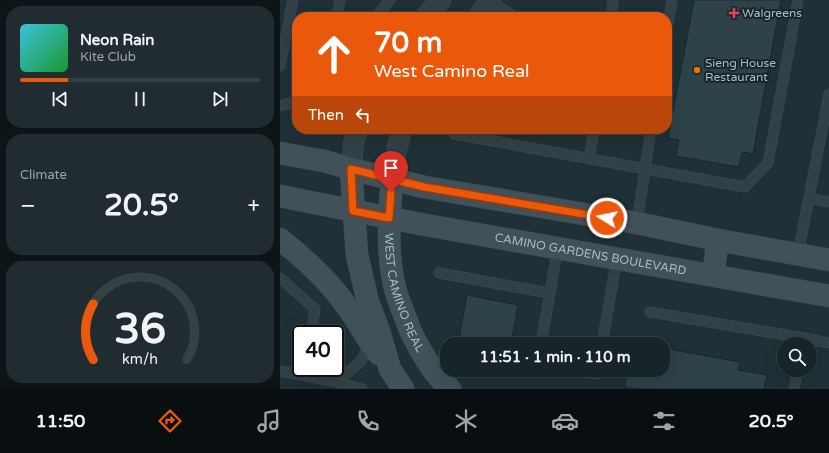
<!DOCTYPE html>
<html lang="en">
<head>
<meta charset="utf-8">
<style>
	body { margin:0; font-family:"Varela Round",sans-serif; background:#202c30; color:#f1f3f6; height:100vh; display:flex; flex-direction:column; font-size:15px; white-space:nowrap }
	* { box-sizing:border-box; margin:0 }
	p { font-size:13px; color:#9ea4a8 }
	.icon { flex:none; width:22px; height:22px; fill:none; stroke:currentColor; stroke-width:2; stroke-linecap:round; stroke-linejoin:round }
	.map { position:relative; flex:1; overflow:hidden }
	.panel { display:flex; flex-direction:column; gap:6px; padding:6px; background:#0d1416; width:280px }
	.panel>* { flex:none }
	.hud { position:absolute; left:12px; top:12px; width:380px; height:122px; border-radius:16px; box-shadow:0 4px 16px #0002,0 0 0 1px #364145; background:#ea580c; color:#fff; overflow:hidden }
	.controls { position:absolute; left:497px; top:337px; display:grid; gap:8px }
	.controls a { display:grid; place-items:center; width:40px; height:40px; border-radius:50%; background:#172428; box-shadow:0 4px 16px #0002,0 0 0 1px #364145; font-size:20px }
	.speed { position:absolute; left:12px; top:325px; display:flex; gap:8px; font-size:20px; font-weight:700; text-align:center }
	.speed>* { display:grid; place-content:center; width:52px; height:52px; border-radius:50%; background:#172428; box-shadow:0 4px 16px #0002,0 0 0 1px #364145; line-height:1 }
	.speed .limit { border:2px solid #111; border-radius:6px; background:#fff; color:#111 }
	.pin { position:absolute; display:grid; place-items:center; width:34px; height:34px; color:#fff; margin:-41px -17px; border-radius:50% 50% 50% 0; rotate:-45deg; box-shadow:0 0 4px #0007 }
	.pin .icon { rotate:45deg }
	.me { position:absolute; width:44px; margin:-22px; rotate:280deg; stroke-linejoin:round; filter:drop-shadow(0 0 3px #0008) }
	.turn { display:flex; align-items:center; gap:14px; height:84px; padding:0 16px; font-size:18px }
	.turn .icon { width:52px; height:52px; stroke-width:2.5 }
	.turn b { display:block; font-size:28px; line-height:34px }
	.then { display:flex; align-items:center; height:38px; padding:0 16px; background:#0003; gap:8px; font-size:15px }
	.big { font-size:30px; font-weight:800; line-height:1.1 }
	.panel .widget { flex:1; display:flex; flex-direction:column; justify-content:center; gap:6px; min-width:0; padding:0 14px; border-radius:16px; background:#202c30 }
	.panel .dial { align-items:center; gap:0 }
	.dial svg { height:104px; overflow:visible; fill:none; stroke:#364145; stroke-width:7; stroke-linecap:round; text-anchor:middle }
	.dial text { fill:#f1f3f6; stroke:none }
	.song { display:flex; align-items:center; gap:12px }
	.cover { width:48px; height:48px; border-radius:6px; background:linear-gradient(135deg,hsl(190 70% 55%),hsl(130 70% 35%)) }
	.played { height:4px; border-radius:2px; background:linear-gradient(90deg,#ea580c 20%,#364145 20%) }
	.keys { display:flex; justify-content:space-around; direction:ltr }
	.heat { display:flex; justify-content:space-between; align-items:center; font-size:22px; direction:ltr }
	.trip { position:absolute; left:160px; top:337px; width:230px; height:40px; border-radius:16px; background:#172428; box-shadow:0 4px 16px #0002,0 0 0 1px #364145; font-weight:800; line-height:40px; text-align:center }
	.menu { display:flex; height:64px; justify-content:space-around; align-items:center; background:#090e10; color:#9ea4a8 }
	.menu .icon { width:28px; height:28px }
	.menu .active { color:#ea580c }
	.menu b { font-size:18px; color:#f1f3f6 }
	main { display:flex; flex:1; min-height:0 }
	.map>svg:first-child { display:block }
	.building { fill:#2e424a; stroke:#1a272d }
	.lines { fill:none; stroke-linecap:round; stroke-linejoin:round }
	.lane-casing { stroke:#3f4c53; stroke-width:11 }
	.street-casing { stroke:#3f4c53; stroke-width:21 }
	.secondary-casing { stroke:#3f4c53; stroke-width:23 }
	.lane { stroke:#324147; stroke-width:10 }
	.street { stroke:#324147; stroke-width:20 }
	.secondary { stroke:#40515a; stroke-width:22 }
	.route-casing { stroke:#983908; stroke-width:10 }
	.route { stroke:#ea580c; stroke-width:7 }
	.health-dot { fill:#e0444e; stroke:#18252b; stroke-width:1.5 }
	.food-dot { fill:#e8710a; stroke:#18252b; stroke-width:1.5 }
	.labels { text-anchor:middle; dominant-baseline:central; stroke-width:4; stroke-linejoin:round; paint-order:stroke }
	.poi-label { font-size:12px; fill:#acbcc4; stroke:#18252b; text-anchor:start }
	.street-label { font-size:12px; fill:#acbcc4; stroke:#18252b }
</style>
</head>
<body>
<main>
<section class="panel">
<div class="widget">
<div class="song"><i class="cover"></i><div><b>Neon Rain</b><p>Kite Club</p></div></div>
<div class="played"></div>
<div class="keys"><svg class="icon" aria-label="previous" viewBox="0 0 24 24"><path d="M18 5L8 12l10 7zM5 5v14"/></svg><svg class="icon" aria-label="pause" viewBox="0 0 24 24"><path d="M8 5v14M16 5v14"/></svg><svg class="icon" aria-label="next" viewBox="0 0 24 24"><path d="M6 5l10 7-10 7zM19 5v14"/></svg></div>
</div>
<div class="widget"><p>Climate</p>
<div class="heat"><a>−</a><b class="big">20.5°</b><a>+</a></div>
</div>
<div class="widget dial"><svg viewBox="0 0 100 80">
<path d="M14 69A42 42 0 1 1 86 69"/>
<path d="M14 69A42 42 0 0 1 14 26" stroke="#ea580c"/>
<text x="50" y="56" font-size="32" font-weight="700">36</text>
<text x="50" y="72" font-size="11">km/h</text>
</svg></div>
</section>
<div class="map">
<svg width="549" height="389" viewBox="0 0 549 389">
	<rect width="100%" height="100%" fill="#1f3036"/>
	<g class="building">
		<path d="M414 0H501L473 154 462 152 459 167 396 156 399 140 388 138Z"/>
		<path d="M187 295 238 305 231 344H178Z"/>
		<path d="M383 348 460 362 458 370 487 375 484 389H358L345 387 347 370H383Z"/>
	</g>
	<g class="lines">
		<g class="lane-casing">
			<g id="lane">
				<path d="M208 0 235 17"/>
				<path d="M57 17 60 0"/>
				<path d="M96 17 110 0"/>
				<path d="M331 17 333 0"/>
				<path d="M387 30 392 0"/>
				<path d="M0 66 13 0"/>
				<path d="M0 106 17 101"/>
				<path d="M174 134 465 187 488 163 518 0"/>
				<path d="M309 159 314 129"/>
				<path d="M529 198 549 202"/>
				<path d="M357 223 371 129"/>
				<path d="M518 254 549 94"/>
				<path d="M159 273 269 293"/>
				<path d="M0 278 35 309 31 334"/>
				<path d="M370 312 524 338"/>
				<path d="M261 344 278 247"/>
				<path d="M322 344 337 258"/>
				<path d="M523 344 524 338 549 343"/>
				<path d="M296 370 317 374V370"/>
				<path d="M0 371 57 382 82 389"/>
				<path d="M57 382 80 362 85 354 89 341"/>
				<path d="M514 389 518 370"/>
			</g>
		</g>
		<g class="street-casing">
			<g id="street">
				<path d="M145 17 161 0"/>
				<path d="M198 17 211 0"/>
				<path d="M71 169 74 141 78 129"/>
				<path d="M112 180 114 160 122 129"/>
			</g>
		</g>
		<g class="secondary-casing">
			<g id="secondary">
				<path d="M0 153 44 161 71 169 144 187 357 223 438 240 549 260"/>
				<path d="M71 169 77 255 88 302 99 331 110 369 123 389"/>
				<path id="s1" d="M112 180C109 217 106 255 116 292 120 305 126 319 131 332 141 353 153 373 170 389"/>
				<path id="s2" d="M0 196 140 224 549 296"/>
				<path d="M0 239C25 259 50 282 68 308 79 323 87 340 99 354"/>
				<path d="M433 275 438 240"/>
			</g>
		</g>
		<use href="#lane" class="lane"/>
		<use href="#street" class="street"/>
		<use href="#secondary" class="secondary"/>
	</g>
	<g class="lines">
		<g class="route-casing">
			<path id="route" d="M111 192 109 218 73 211 71 169 144 187 327 218"/>
		</g>
		<use href="#route" class="route"/>
	</g>
	<path class="health-dot" d="M452 7h4v4h4v4h-4v4h-4v-4h-4v-4h4z"/>
	<circle class="food-dot" cx="417" cy="70" r="4"/>
	<g class="labels">
		<g class="poi-label">
			<text x="462" y="13">Walgreens</text>
			<text x="425" y="63">Sieng House<tspan x="425" dy="14">Restaurant</tspan></text>
		</g>
		<g class="street-label">
			<text stroke="none"><textPath href="#s2" startOffset="316">CAMINO GARDENS BOULEVARD</textPath></text>
			<text stroke="none"><textPath href="#s1" startOffset="115">WEST CAMINO REAL</textPath></text>
		</g>
	</g>
</svg>
<div class="controls">
<a><svg class="icon" aria-label="search" viewBox="0 0 24 24"><circle cx="10" cy="10" r="6"/><path d="M15 15l6 6"/></svg></a>
</div>
<div class="speed"><div class="limit">40</div></div>
<div class="pin" style="left:111px;top:192px;background:#d93025"><svg class="icon" aria-label="arrive" viewBox="0 0 24 24"><path d="M6 21V4h12l-3 4 3 4H6"/></svg></div>
<svg class="me" style="left:327px;top:218px" viewBox="-20 -20 40 40"><circle r="17" fill="#ea580c" stroke="#fff" stroke-width="3"/><path d="M0-11L8 9 0 5-8 9z" fill="#fff"/></svg>
<div class="trip">11:51 · 1 min · 110 m</div>
<div class="hud">
<div class="turn"><svg class="icon" aria-label="ahead" viewBox="0 0 24 24"><path d="M12 20V5M6 11l6-6 6 6"/></svg><div><b>70 m</b>West Camino Real</div></div>
<div class="then">Then<svg class="icon" aria-label="left" viewBox="0 0 24 24"><path d="M17 20v-9H6M10 6l-5 5 5 5"/></svg></div>
</div>
</div>
</main>
<nav class="menu">
<b>11:50</b>
<svg class="icon active" aria-label="directions" viewBox="0 0 24 24"><path d="M12 3l9 9-9 9-9-9zM9 14v-3h6M13 9l2 2-2 2"/></svg>
<svg class="icon" aria-label="music" viewBox="0 0 24 24"><path d="M9 18V5l10-2v13"/><circle cx="6" cy="18" r="3"/><circle cx="16" cy="16" r="3"/></svg>
<svg class="icon" aria-label="phone" viewBox="0 0 24 24"><path d="M5 4h4l2 5-3 2q2 4 5 5l2-3 5 2v4C11 20 4 13 5 4z"/></svg>
<svg class="icon" aria-label="climate" viewBox="0 0 24 24"><path d="M12 3v18M4 7l16 10M4 17L20 7"/></svg>
<svg class="icon" aria-label="car" viewBox="0 0 24 24"><path d="M5 17H2v-5l4-1 3-4h7l3 4 3 1v5h-3M9 17h6M6 11h13"/><circle cx="7" cy="17" r="2"/><circle cx="17" cy="17" r="2"/></svg>
<svg class="icon" aria-label="filters" viewBox="0 0 24 24"><path d="M4 7h16M4 17h16"/><circle cx="9" cy="7" r="2"/><circle cx="15" cy="17" r="2"/></svg>
<b>20.5°</b>
</nav>
</body>
</html>
